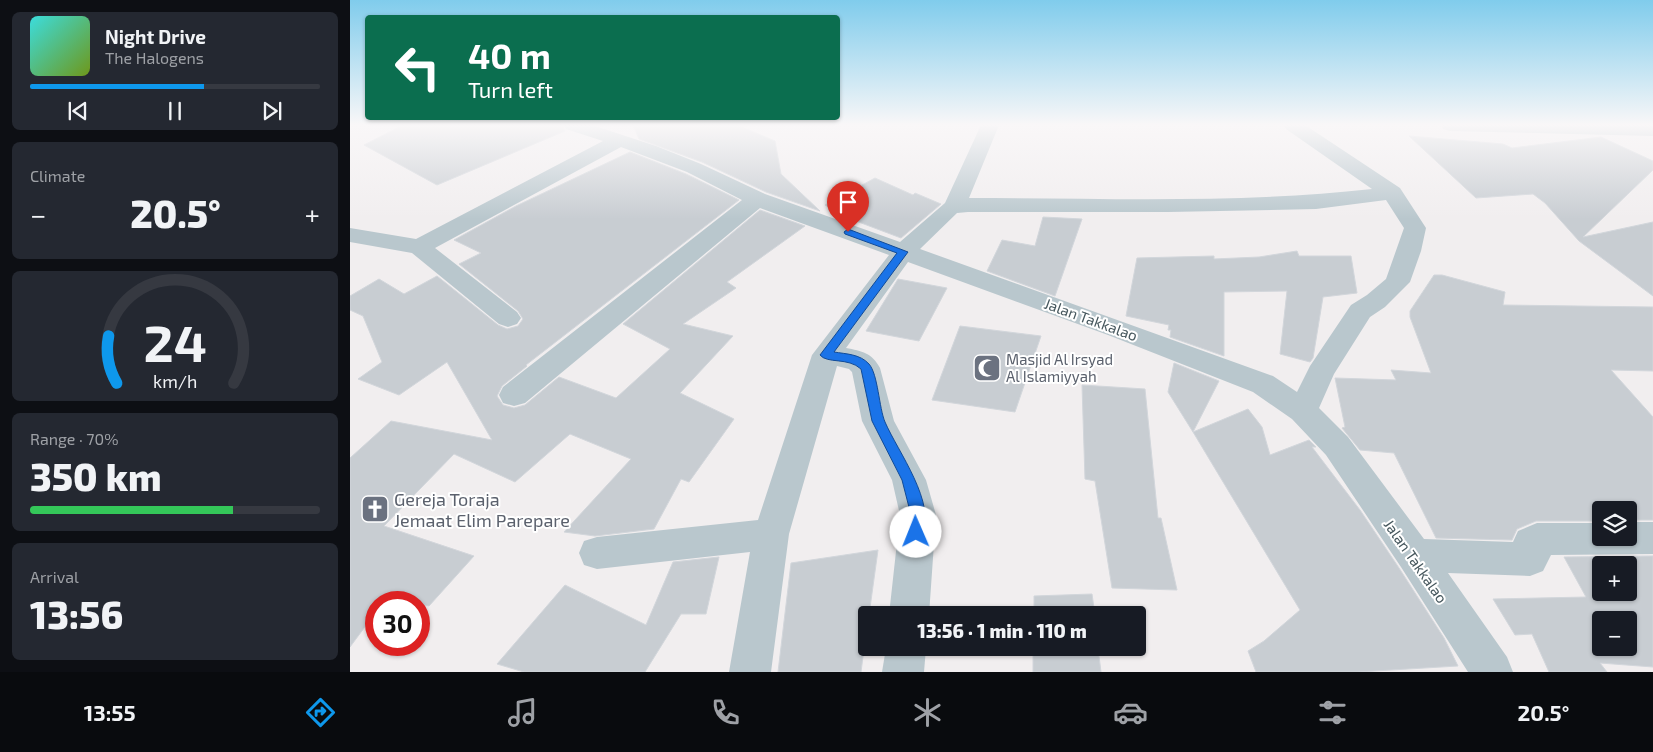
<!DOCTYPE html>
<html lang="en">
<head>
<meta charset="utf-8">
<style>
	body { margin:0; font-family:"Exo 2",sans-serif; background:#242831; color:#f1f3f6; height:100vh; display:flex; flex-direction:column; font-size:19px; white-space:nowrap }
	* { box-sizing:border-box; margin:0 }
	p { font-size:16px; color:#9ea1a6 }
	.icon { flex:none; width:28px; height:28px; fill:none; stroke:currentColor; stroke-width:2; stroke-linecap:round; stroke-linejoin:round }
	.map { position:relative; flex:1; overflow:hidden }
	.panel { display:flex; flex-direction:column; gap:12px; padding:12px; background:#0d0f14; width:350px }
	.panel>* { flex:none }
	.banner { position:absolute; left:15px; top:15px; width:475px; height:105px; border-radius:5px; box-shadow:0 1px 4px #0004; background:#0b6e4f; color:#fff; overflow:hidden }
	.buttons { position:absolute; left:1242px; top:501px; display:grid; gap:10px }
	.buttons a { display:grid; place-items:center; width:45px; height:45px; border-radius:5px; background:#171b24; box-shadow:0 1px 4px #0004; font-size:25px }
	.speed { position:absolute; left:15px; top:591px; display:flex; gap:10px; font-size:25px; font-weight:700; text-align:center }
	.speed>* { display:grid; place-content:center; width:65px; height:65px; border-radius:50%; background:#171b24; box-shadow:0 1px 4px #0004; line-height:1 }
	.speed .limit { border:8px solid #d22; background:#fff; color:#111 }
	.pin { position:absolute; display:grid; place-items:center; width:42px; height:42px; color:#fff; margin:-51px -21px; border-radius:50% 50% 50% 0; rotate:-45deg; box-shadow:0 0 5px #0007 }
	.pin .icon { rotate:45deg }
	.me { position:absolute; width:55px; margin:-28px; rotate:359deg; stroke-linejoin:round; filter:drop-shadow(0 0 4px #0008) }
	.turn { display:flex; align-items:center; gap:18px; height:105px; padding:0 20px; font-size:22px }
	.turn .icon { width:65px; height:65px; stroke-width:2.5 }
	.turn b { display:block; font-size:35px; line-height:42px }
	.big { font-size:38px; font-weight:800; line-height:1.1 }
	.panel .widget { flex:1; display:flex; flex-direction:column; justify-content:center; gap:8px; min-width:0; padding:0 18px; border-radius:8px; background:#242831 }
	.panel .dial { align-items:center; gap:0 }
	.dial svg { height:130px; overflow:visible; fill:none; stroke:#363941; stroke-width:7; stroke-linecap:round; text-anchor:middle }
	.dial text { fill:#f1f3f6; stroke:none }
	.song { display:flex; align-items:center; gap:15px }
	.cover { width:60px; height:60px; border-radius:8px; background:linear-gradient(135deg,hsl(180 70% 55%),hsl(80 70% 35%)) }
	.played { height:5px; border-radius:2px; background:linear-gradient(90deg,#0e98ec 60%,#363941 60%) }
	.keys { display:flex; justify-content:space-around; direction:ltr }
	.heat { display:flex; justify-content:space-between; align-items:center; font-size:28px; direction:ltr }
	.charge { height:8px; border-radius:4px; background:linear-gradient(90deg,#34c759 70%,#363941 0) }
	.trip { position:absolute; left:508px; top:606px; width:288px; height:50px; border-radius:5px; background:#171b24; box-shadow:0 1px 4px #0004; font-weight:800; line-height:50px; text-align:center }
	.tabs { display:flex; height:80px; justify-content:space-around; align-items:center; background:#090b0e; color:#9ea1a6 }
	.tabs .icon { width:35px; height:35px }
	.tabs .selected { color:#0e98ec }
	.tabs b { font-size:22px; color:#f1f3f6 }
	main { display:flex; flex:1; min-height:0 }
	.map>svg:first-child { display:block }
	.building { fill:#c8cdd2; stroke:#d2d6db; fill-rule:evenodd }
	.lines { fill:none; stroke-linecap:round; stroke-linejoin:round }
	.minor { fill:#b9c7cd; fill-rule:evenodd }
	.route { fill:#1a73e8; stroke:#114b97 }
	.labels { text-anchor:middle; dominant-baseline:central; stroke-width:4; stroke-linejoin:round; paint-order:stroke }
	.street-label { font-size:15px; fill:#46575d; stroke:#fff }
	.worship-label { font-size:15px; fill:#5b616d; stroke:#fff; text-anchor:start }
	.near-worship-label { font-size:18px; fill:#5b616d; stroke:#fff; text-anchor:start }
</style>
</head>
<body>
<main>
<section class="panel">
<div class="widget">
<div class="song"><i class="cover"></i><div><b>Night Drive</b><p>The Halogens</p></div></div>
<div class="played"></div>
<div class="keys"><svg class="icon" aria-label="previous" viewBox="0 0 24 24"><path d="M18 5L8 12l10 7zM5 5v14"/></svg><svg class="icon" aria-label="pause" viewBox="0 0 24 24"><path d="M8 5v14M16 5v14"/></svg><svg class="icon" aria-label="next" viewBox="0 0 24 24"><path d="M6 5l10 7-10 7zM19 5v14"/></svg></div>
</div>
<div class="widget"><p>Climate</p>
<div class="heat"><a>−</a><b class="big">20.5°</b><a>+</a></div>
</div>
<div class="widget dial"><svg viewBox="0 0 100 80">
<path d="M14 69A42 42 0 1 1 86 69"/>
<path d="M14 69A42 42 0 0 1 9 40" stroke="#0e98ec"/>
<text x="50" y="56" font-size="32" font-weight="700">24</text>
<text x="50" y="72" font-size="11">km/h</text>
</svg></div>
<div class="widget"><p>Range · 70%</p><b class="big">350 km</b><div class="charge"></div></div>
<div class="widget"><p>Arrival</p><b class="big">13:56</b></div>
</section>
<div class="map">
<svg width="1303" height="672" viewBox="0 0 1303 672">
	<rect width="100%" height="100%" fill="#f1eeef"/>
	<g class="building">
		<path d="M53 125H212L215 131 87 185 14 145Z"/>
		<path d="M283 125H387L425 141 431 174 470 211 416 192 352 162 289 139Z"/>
		<path d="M1059 136 1153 144 1162 148 1251 137 1303 161V170L1233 237 1303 222V296L1229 241 1195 203 1183 194 1126 198Z"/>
		<path d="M280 152 336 174 389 200 176 365 177 366 152 386 147 396 153 405 164 408 175 405 209 377 266 398 320 349 273 324 410 210 455 226 377 282 386 288 333 324 383 336 330 393 384 419 339 482 331 479 304 529 245 536 214 532 281 459 220 434 165 482 104 454 34 526 124 556 79 606 38 596 33 602H26V612L0 647V458L41 421 142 440 97 362 49 395 8 379 32 362 13 316 0 310V296L29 279 54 294 87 276 148 325 157 329 168 326 173 319 168 311 109 264 131 253 104 240 166 206Z"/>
		<path d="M525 178 563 195 565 193 591 204 551 238 506 221 475 205Z"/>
		<path d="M693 217 732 219 705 296 637 271 652 240 685 246Z"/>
		<path d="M947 251 949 256H1001L1007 293 973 297 963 358 960 362 930 354 937 291 874 292V356L820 337 821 330H818L819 325 776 316 787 258 864 256V259L909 257Z"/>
		<path d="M1084 275H1092L1155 292 1153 305 1303 307V371L1261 370 1303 417V520H1279V510H1251V521H1186L1167 529 1162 540 1086 538 1044 453 1010 450 992 428 995 427 985 378 1046 380 1041 370 1081 373 1060 317V311Z"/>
		<path d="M548 279 597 288 569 341 516 331Z"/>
		<path d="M610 326 691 336 665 412 582 400Z"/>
		<path d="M824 363 869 381 843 432 818 392Z"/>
		<path d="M732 385 795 389 808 518H811L827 590 762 588 745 481 735 479Z"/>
		<path d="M898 409 912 427 920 455 959 440 966 447H962L1010 510 1049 568 1094 638 1108 666 1008 672H906L898 651 914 641 950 610 843 432Z"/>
		<path d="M528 550 519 615H516V634L511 672H428L441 563Z"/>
		<path d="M1303 556V667L1250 663 1257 672H1199L1182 634 1165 635 1143 599 1236 597 1214 557ZM1251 565H1279V592H1251ZM1251 620H1279V648H1251Z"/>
		<path d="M369 557 356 614H331L295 672H174L147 664 215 585 296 625 323 562Z"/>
		<path d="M742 594 745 615H684V596Z"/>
		<path d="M683 648H748L751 672H683Z"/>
	</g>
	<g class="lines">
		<g class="minor">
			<path d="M214 125H242L306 146 351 164 415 194 550 242 595 203 631 125H649L619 198C753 198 889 204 1022 189L936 129 934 125H955L1050 188 1076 228 1071 251 1060 282 1035 307 1020 317 984 374 969 408 998 437 1074 539 1163 542 1168 531 1187 523H1251V538H1279V522H1303V554L1201 555 1193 571 1180 576 1098 573 1157 657 1163 672H1118L1051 567 976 455 942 419 903 392 758 335 558 262 496 348C512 351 522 353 530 368L544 421 576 480 586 515 579 615H539L550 515 542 480 512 421 502 372 499 369 487 366 439 534 421 672H379L400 552 247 569 234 565 229 553 234 541 247 537 408 520 462 355 539 255 410 208 175 403 164 406 153 403 149 395 153 387 392 200 337 172 271 147 85 248 167 312 171 318 167 324 158 327 149 324 62 253 0 242V228L66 239 253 141 216 129ZM1036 200 1054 228 1036 279 1017 295 1001 305 960 366 947 392 923 376 570 249 607 213 618 212H818L966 209Z"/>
			<path d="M1091 125H1303V136L1100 131 1093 129Z"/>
			<path d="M536 648H576L574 672H532Z"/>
		</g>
	</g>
	<linearGradient id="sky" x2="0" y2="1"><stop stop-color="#80ccec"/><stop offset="0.57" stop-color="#f9f7f8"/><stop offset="1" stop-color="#f9f7f8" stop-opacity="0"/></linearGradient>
	<rect width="1303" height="219" fill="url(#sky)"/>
	<path class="route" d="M498 229 558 252 484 352C496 354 510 354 519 364 528 374 529 408 535 422 548 452 587 503 572 536L566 538 561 536 559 532 561 515 552 480 522 421 511 369C498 357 477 364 470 355L547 253 495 234 494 232Z"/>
	<defs>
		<g id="mosque-square" transform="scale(1.4375)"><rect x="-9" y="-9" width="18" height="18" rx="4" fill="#6b7280" stroke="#fff"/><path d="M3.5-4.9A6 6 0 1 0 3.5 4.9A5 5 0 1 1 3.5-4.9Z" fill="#fff"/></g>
		<g id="church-square" transform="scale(1.4375)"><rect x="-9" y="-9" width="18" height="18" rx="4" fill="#6b7280" stroke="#fff"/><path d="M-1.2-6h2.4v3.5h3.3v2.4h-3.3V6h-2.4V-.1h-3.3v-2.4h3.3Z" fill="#fff"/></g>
	</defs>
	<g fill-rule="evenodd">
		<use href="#mosque-square" x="637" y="368"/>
		<use href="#church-square" x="25" y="509"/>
	</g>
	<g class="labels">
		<g class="street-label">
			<text transform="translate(741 319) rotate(20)">Jalan Takkalao</text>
			<text transform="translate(1066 561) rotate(55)">Jalan Takkalao</text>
		</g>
		<g class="worship-label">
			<text x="656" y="359">Masjid Al Irsyad<tspan x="656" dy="17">Al Islamiyyah</tspan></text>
		</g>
		<g class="near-worship-label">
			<text x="44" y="499">Gereja Toraja<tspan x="44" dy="21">Jemaat Elim Parepare</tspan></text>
		</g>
	</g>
</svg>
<div class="buttons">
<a><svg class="icon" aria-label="layers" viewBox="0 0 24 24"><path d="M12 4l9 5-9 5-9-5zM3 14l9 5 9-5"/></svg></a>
<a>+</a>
<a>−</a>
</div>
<div class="speed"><div class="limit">30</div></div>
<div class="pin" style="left:498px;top:232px;background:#d93025"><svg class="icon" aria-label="arrive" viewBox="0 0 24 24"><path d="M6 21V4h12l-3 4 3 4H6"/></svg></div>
<svg class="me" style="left:566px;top:532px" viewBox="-20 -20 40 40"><circle r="19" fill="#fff"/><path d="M0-13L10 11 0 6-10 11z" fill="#1a73e8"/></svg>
<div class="trip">13:56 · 1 min · 110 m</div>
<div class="banner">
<div class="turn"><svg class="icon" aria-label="left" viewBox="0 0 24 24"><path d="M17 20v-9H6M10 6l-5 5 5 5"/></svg><div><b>40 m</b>Turn left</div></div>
</div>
</div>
</main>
<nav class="tabs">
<b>13:55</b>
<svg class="icon selected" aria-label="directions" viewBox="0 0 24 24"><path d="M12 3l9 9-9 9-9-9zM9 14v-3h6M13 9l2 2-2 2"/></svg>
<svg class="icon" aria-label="music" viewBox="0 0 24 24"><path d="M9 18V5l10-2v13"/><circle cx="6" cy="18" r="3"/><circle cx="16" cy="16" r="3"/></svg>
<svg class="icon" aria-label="phone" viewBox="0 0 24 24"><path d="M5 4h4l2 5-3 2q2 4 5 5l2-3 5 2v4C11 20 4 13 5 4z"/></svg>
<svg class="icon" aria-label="climate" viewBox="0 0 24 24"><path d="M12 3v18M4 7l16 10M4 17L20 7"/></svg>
<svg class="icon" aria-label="car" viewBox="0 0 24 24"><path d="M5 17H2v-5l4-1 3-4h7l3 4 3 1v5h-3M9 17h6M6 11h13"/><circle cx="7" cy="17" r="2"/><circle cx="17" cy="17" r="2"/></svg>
<svg class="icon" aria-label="filters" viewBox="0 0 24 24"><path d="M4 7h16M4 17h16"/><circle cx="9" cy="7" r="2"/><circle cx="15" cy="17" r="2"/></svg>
<b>20.5°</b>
</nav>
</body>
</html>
